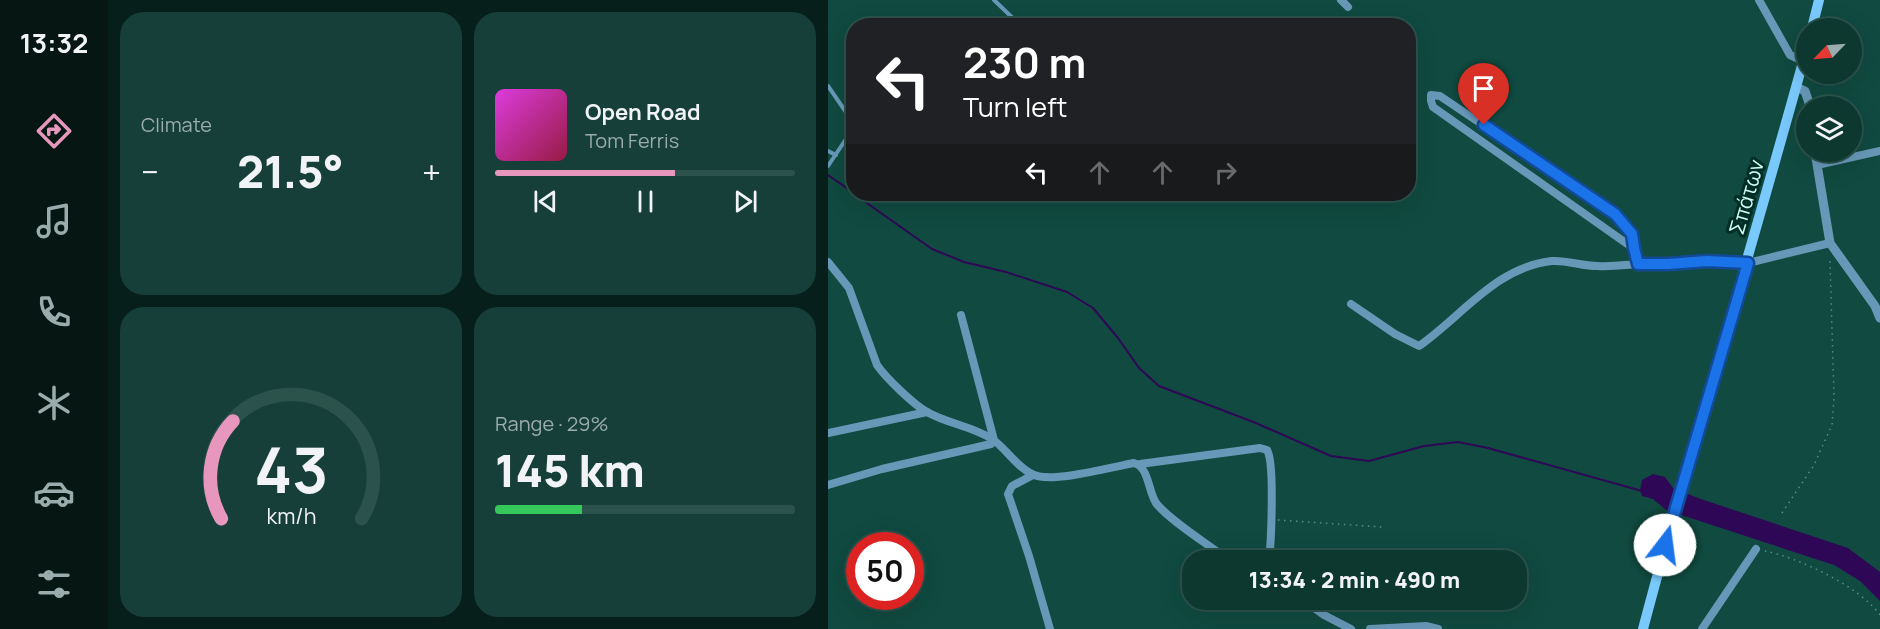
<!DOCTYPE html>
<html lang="en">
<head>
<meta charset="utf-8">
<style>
	body { margin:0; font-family:Manrope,sans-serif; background:#153f38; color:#f1f3f6; height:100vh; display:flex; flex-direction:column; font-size:22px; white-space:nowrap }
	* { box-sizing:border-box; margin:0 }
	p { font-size:20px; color:#9aacab }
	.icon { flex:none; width:33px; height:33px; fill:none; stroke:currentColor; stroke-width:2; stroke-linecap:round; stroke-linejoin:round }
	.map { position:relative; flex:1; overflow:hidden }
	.drawer { display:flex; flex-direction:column; gap:12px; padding:12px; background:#071f1a; width:720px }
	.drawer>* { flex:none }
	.hud { position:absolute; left:18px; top:18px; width:570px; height:183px; border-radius:24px; box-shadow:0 6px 24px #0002,0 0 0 2px #2c524c; background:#202124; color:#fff; overflow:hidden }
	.needle { width:39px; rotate:245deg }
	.controls { position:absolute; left:968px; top:18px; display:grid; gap:12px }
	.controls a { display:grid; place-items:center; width:66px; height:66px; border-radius:50%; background:#0c3830; box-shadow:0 6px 24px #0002,0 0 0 2px #2c524c; font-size:30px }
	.speed { position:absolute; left:18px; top:532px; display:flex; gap:12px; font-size:30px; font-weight:700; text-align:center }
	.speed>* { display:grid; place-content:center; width:78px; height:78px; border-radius:50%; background:#0c3830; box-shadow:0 6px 24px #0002,0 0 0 2px #2c524c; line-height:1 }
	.speed .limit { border:9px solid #d22; background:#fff; color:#111 }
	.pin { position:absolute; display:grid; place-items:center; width:51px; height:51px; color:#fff; margin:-62px -26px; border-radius:50% 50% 50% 0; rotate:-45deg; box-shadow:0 0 6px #0007 }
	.pin .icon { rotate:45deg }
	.me { position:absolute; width:66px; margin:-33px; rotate:15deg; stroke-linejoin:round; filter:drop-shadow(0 0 4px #0008) }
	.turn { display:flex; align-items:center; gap:21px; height:126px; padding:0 18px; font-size:27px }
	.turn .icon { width:78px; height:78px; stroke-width:2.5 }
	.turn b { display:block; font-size:42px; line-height:51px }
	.lanes { display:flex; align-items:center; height:57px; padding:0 18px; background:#0003; justify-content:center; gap:30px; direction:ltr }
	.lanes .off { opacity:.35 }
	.big { font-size:45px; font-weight:800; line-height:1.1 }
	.drawer .widget { flex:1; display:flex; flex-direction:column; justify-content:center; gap:9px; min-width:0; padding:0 21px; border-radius:24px; background:#153f38 }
	.drawer .dial { align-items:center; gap:0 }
	.dial svg { height:156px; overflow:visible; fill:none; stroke:#2c524c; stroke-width:7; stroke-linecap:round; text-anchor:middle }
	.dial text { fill:#f1f3f6; stroke:none }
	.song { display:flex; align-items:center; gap:18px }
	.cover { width:72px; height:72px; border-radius:9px; background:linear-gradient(135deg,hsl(300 70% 55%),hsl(340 70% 35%)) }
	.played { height:6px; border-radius:3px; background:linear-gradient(90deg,#e797bd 60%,#2c524c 60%) }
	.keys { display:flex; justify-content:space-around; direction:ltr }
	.heat { display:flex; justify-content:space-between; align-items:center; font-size:33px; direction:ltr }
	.charge { height:9px; border-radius:4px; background:linear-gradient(90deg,#34c759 29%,#2c524c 0) }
	.drawer .tiles { flex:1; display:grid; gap:12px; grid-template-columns:repeat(2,1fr) }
	.trip { position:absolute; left:354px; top:550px; width:345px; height:60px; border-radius:24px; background:#0c3830; box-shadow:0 6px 24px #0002,0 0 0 2px #2c524c; font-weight:800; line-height:60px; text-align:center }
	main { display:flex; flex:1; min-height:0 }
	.tabs { display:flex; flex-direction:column; width:108px; justify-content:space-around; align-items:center; background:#051613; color:#9aacab }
	.tabs .icon { width:42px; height:42px }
	.tabs .active { color:#e797bd }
	.tabs b { font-size:27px; color:#f1f3f6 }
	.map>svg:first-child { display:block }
	.water { fill:#2e0856 }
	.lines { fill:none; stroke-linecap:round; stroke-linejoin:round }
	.stream { stroke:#2e0856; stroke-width:2 }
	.path { stroke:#588e84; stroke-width:1.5; stroke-dasharray:1.5 4.5; stroke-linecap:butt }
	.service { stroke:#6898b8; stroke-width:4 }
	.minor { stroke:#6898b8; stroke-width:8 }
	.tertiary { stroke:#6898b8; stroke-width:9 }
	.secondary { stroke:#7ac9fd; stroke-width:10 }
	.route-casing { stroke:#114b97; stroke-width:15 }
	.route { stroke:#1a73e8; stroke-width:10 }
	.labels { text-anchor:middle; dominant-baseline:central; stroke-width:6; stroke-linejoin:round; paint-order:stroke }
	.street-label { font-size:21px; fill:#cefcf1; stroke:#002e27 }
</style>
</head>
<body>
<main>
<nav class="tabs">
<b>13:32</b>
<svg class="icon active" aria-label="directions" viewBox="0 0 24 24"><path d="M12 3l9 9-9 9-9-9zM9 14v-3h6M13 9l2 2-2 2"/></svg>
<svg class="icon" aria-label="music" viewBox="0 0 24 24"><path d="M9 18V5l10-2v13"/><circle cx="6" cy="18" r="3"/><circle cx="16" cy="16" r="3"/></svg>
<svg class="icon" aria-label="phone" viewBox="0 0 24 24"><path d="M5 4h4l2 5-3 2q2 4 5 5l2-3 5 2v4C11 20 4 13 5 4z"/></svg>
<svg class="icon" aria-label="climate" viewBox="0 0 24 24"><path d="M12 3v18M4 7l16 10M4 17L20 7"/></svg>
<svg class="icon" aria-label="car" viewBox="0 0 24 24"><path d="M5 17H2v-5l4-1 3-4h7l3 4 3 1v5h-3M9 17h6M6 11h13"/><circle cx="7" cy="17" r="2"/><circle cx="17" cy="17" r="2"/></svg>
<svg class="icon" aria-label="filters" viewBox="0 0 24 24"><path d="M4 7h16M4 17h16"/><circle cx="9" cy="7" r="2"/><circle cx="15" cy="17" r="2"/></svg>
</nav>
<section class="drawer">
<div class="tiles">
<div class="widget"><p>Climate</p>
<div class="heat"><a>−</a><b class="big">21.5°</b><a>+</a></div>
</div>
<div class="widget">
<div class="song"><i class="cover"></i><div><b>Open Road</b><p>Tom Ferris</p></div></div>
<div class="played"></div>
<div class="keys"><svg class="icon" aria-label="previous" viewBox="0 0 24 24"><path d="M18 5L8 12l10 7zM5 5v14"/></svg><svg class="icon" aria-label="pause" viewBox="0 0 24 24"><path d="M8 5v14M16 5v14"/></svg><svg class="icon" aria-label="next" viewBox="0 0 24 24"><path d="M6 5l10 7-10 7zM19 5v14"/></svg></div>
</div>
<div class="widget dial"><svg viewBox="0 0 100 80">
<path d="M14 69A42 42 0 1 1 86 69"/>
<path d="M14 69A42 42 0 0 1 20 19" stroke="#e797bd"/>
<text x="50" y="56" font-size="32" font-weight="700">43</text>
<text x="50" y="72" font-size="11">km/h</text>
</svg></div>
<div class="widget"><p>Range · 29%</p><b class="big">145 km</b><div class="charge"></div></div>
</div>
</section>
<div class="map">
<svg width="1052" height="629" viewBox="0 0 1052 629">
	<rect width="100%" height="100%" fill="#104a40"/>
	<path class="water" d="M825 474 837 477 845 488 870 498 1020 548 1052 572V601L1032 581 1006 565 838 510 825 499 814 496 812 490 814 480Z"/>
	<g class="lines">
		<g class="stream">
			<path d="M0 175 26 193"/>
			<path d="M26 194 104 249 136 262 178 272 239 292 265 308 290 338 311 368 331 386 428 423 503 456 541 461 596 446 630 442 660 448 814 491"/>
		</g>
		<g class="path">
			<path d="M954 513 986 465 1004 425 1006 397 1002 261"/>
			<path d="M450 520 554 527"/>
			<path d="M937 551C971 558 1031 586 1052 615"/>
		</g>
		<g class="service">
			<path d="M166 0 193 26"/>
			<path d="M0 86 24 121V130L0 166"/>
			<path d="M0 151 8 155"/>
		</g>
		<g class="minor">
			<path d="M513 0 520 7"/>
			<path d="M931 0 962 55 975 61"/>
			<path d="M989 165 1052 151"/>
			<path d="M805 248 605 107 603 101V95L612 96 787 214 804 234 805 248 810 264H840L879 261 920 263 1002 243"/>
			<path d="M0 262 21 288 49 365C58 378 86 405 99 412 120 424 144 426 164 439 178 448 189 468 206 475 225 483 284 467 306 463 321 467 320 491 328 503 340 519 378 543 395 556L404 561"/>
			<path d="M523 304 567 334 591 346C634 316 668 267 724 261 739 260 754 266 769 266 783 267 797 265 810 264"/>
			<path d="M0 433 99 412"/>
			<path d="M312 464 432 448 439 450C447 462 443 543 441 561"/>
			<path d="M205 475 184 486 180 494 201 556 222 629"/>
			<path d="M0 485 54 469 163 444 166 440 133 315"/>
			<path d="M475 600 496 615 523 629"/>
			<path d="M542 629 598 626 610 629"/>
			<path d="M874 629 928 549"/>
		</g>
		<g class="tertiary">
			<path d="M968 87 977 91 982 106"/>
			<path d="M987 152 1002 243 1047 306 1052 318"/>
		</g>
		<g class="secondary">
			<path d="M984 28 991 0"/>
			<path d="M815 629C866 436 925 244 978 51"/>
		</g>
	</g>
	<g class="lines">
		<g class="route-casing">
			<path id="route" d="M656 125 787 214 804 234 806 248 810 264H840L879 261 920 263 837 545"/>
		</g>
		<use href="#route" class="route"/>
	</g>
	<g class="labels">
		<g class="street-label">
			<text transform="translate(918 197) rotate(-74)">Σπάτων</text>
		</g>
	</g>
</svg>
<div class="controls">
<a><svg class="needle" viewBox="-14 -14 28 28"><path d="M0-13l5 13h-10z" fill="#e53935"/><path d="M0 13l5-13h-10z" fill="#9aacab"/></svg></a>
<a><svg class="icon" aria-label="layers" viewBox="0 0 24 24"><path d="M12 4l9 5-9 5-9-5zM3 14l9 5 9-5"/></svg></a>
</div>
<div class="speed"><div class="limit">50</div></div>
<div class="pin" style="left:656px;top:125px;background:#d93025"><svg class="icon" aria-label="arrive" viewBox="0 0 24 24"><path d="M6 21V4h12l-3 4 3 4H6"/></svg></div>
<svg class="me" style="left:837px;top:545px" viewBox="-20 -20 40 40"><circle r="19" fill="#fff"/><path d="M0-13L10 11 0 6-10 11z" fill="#1a73e8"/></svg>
<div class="trip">13:34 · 2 min · 490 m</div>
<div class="hud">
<div class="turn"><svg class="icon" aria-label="left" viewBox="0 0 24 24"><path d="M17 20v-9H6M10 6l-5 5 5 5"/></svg><div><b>230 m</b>Turn left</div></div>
<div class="lanes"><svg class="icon" aria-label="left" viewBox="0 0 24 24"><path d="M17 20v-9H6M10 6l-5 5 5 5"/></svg><svg class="icon off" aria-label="ahead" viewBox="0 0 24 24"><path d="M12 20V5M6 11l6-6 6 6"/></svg><svg class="icon off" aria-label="ahead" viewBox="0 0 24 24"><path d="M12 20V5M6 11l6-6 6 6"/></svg><svg class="icon off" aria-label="right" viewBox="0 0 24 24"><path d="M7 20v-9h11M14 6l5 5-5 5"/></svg></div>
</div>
</div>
</main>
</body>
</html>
